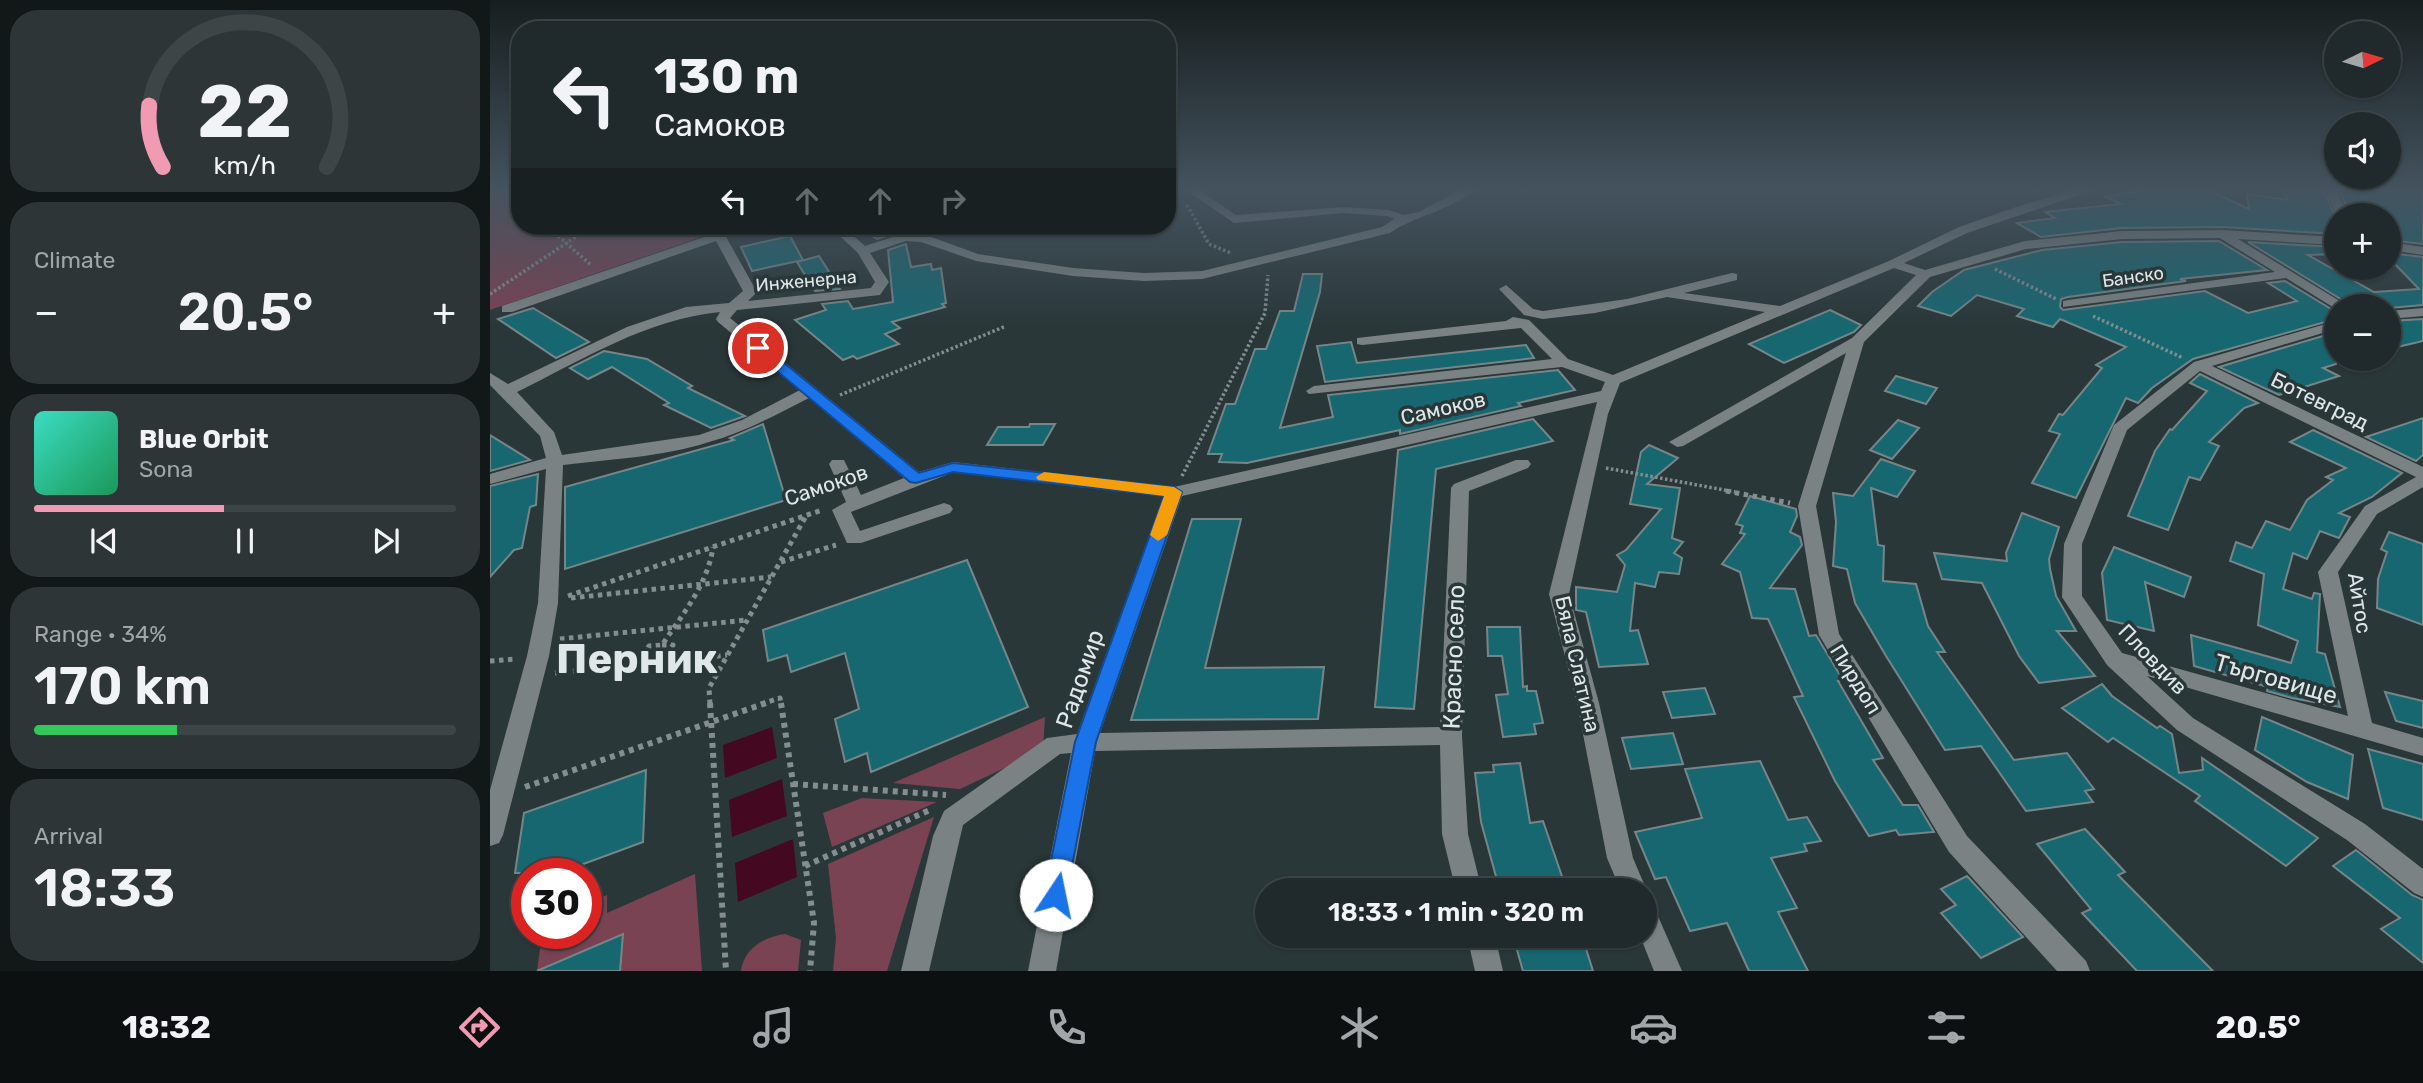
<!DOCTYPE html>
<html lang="en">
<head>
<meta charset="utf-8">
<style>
	body { margin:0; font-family:Rubik,sans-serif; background:#2d3537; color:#f1f3f6; height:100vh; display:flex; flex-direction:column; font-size:26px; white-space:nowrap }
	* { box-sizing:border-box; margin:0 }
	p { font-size:23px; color:#a2a6a9 }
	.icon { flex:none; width:38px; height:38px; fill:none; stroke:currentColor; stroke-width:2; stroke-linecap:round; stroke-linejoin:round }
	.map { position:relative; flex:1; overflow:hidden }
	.details { display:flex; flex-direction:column; gap:10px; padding:10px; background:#121718; width:490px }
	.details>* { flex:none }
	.top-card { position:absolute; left:21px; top:21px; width:665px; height:214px; border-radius:28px; box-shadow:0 2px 5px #0004,0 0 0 2px #3d4547; background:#20292b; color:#f1f3f6; overflow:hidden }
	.needle { width:46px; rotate:85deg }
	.tools { position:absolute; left:1834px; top:21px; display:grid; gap:14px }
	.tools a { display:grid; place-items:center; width:77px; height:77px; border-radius:50%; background:#20292b; box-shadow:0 2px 5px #0004,0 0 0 2px #3d4547; font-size:35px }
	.speed { position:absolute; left:21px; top:858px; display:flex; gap:14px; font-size:35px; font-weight:700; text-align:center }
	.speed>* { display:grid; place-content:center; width:91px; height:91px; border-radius:50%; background:#20292b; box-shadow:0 2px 5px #0004,0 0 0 2px #3d4547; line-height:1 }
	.speed .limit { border:10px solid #d22; background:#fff; color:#111 }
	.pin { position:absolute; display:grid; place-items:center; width:60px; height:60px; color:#fff; margin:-30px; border:4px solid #fff; border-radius:50%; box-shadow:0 2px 7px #0007 }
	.me { position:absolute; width:77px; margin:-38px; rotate:11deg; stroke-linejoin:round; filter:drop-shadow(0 0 5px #0008) }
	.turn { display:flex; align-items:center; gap:24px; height:147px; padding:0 28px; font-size:32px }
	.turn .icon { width:91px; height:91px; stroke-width:2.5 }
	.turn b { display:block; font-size:49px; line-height:60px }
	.lanes { display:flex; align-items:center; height:66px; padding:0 28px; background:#0003; justify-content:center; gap:35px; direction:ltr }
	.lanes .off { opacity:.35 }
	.big { font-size:52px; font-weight:600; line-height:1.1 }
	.details .tile { flex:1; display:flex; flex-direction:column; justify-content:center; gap:10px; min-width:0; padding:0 24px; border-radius:28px; background:#2d3537 }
	.details .dial { align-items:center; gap:0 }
	.dial svg { height:182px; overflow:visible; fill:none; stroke:#3d4547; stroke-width:7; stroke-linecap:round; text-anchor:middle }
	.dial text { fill:#f1f3f6; stroke:none }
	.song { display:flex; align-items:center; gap:21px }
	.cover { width:84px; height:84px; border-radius:10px; background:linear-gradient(135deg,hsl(170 70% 55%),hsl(150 70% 35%)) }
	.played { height:7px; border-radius:4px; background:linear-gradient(90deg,#f19ab3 45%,#3d4547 45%) }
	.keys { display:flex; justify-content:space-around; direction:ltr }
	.heat { display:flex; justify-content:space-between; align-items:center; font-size:38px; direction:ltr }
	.charge { height:10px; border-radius:5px; background:linear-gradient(90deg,#34c759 34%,#3d4547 0) }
	.trip { position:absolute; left:765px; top:878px; width:402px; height:70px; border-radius:35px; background:#20292b; box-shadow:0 2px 5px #0004,0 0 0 2px #3d4547; font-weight:600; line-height:70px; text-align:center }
	.dock { display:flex; height:112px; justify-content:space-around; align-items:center; background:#0d1011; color:#a2a6a9 }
	.dock .icon { width:49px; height:49px }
	.dock .selected { color:#f19ab3 }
	.dock b { font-size:32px; color:#f1f3f6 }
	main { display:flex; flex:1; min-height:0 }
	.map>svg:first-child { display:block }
	.green { fill:#794353 }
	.water { fill:#450821 }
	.building { fill:#176771; stroke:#768688; stroke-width:2 }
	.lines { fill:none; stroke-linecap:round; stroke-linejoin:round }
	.path-far2 { stroke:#848e90; stroke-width:3.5; stroke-dasharray:2.5 2.5; stroke-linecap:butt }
	.path-far1 { stroke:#848e90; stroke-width:5; stroke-dasharray:4.5 4.5; stroke-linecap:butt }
	.path { stroke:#848e90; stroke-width:6; stroke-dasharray:5 5; stroke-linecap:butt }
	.minor { fill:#7b8283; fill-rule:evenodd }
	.route { fill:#1a73e8; stroke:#114b97; stroke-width:2 }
	.slow { fill:#f59e0b }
	.labels { text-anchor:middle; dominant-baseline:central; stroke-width:7; stroke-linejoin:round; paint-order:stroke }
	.far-street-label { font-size:18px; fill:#dfe7e8; stroke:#2a3739 }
	.street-label { font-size:21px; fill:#dfe7e8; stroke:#2a3739 }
	.near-street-label { font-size:24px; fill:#dfe7e8; stroke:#2a3739 }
	.near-town-label { font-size:42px; font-weight:bold; fill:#dfe7e8; stroke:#2a3739 }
</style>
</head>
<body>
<main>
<section class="details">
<div class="tile dial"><svg viewBox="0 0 100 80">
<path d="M14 69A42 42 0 1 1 86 69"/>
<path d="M14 69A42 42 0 0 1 8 42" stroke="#f19ab3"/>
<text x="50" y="56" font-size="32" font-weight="700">22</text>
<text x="50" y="72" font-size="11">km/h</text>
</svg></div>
<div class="tile"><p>Climate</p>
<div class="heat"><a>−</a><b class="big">20.5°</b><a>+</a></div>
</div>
<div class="tile">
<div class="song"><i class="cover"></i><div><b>Blue Orbit</b><p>Sona</p></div></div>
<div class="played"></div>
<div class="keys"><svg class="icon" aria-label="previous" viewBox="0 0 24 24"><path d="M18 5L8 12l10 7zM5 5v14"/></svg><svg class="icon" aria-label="pause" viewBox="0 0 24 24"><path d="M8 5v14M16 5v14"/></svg><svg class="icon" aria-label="next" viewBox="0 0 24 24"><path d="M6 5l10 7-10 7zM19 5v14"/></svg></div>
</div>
<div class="tile"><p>Range · 34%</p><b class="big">170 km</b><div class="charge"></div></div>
<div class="tile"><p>Arrival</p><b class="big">18:33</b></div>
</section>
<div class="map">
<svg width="1933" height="971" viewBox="0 0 1933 971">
	<rect width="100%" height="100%" fill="#2a3739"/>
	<g class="green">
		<path d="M0 190H30V226H210L217 235 0 310Z"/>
		<path d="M555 717 553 750 470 789 403 783Z"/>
		<path d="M372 798 447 802 342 847 333 813Z"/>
		<path d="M444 817 397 971H343L346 938 338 864Z"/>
		<path d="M205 874 212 971H47L52 933H96V904L117 895V913Z"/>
		<path d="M295 934 311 940 308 971H251C254 948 274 937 295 934Z"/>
	</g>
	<g class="water">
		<path d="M282 727 287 758 235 778 233 745Z"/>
		<path d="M292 779 297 816 242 837 239 800Z"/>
		<path d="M303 839 307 877 248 902 245 863Z"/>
	</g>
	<g class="building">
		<path d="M1657 190H1719L1759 209 1757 194 1798 200 1793 190H1833L1846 218V234L1732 227 1632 228 1551 237 1527 223 1565 218 1555 212 1631 204 1616 197Z"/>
		<path d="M1849 190H1933V244L1899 240V215H1875L1859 211Z"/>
		<path d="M365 226H416V230L387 239Z"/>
		<path d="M300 236 313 260 262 271 251 247Z"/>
		<path d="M1729 241 1777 270 1690 279 1696 281 1578 297 1571 299 1570 307 1573 310 1715 291 1758 313 1807 301 1778 283 1795 281 1846 312V319L1703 359 1662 388 1648 403 1636 398 1586 498 1542 483 1570 434 1559 431 1569 414 1573 415 1612 368 1606 365 1636 347 1570 319 1563 327 1527 316 1534 309 1487 295 1461 316 1428 306 1442 292 1474 270 1552 250 1632 242Z"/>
		<path d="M1758 242 1846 247V254L1818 255 1884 292 1929 289 1899 258V253L1933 257V305L1899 308 1862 306Z"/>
		<path d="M416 244 421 267 441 264 442 270 451 268 456 303 452 304 455 307 402 322 410 328 395 334 409 344 367 359 363 356 353 360 305 320 336 310 332 304 358 301 363 309 403 302 398 250Z"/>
		<path d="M329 256 350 289 325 291 307 262Z"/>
		<path d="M813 274H832L830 292 790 428 843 417 838 395 1068 370 1085 390 1028 403 1031 406 910 434V430L757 463 729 462 732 454H718L736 404H745L765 349H776L790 311H804Z"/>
		<path d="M43 308 99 342 66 358 8 319Z"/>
		<path d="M1340 310 1371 325 1364 332 1294 363 1259 344Z"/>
		<path d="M1933 319V341L1899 349V321Z"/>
		<path d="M1846 332V364L1833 368 1849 376 1789 395 1729 367Z"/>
		<path d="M861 342 867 363 1036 345 1044 358 835 382 827 346Z"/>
		<path d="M114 351 157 359 202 386 198 388 255 416 221 428 174 405 179 403 122 367 98 379 80 368Z"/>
		<path d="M1710 374 1768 403 1754 408 1719 442 1729 446 1710 480 1699 477 1678 530 1638 516 1665 451 1680 429 1682 430 1717 391 1700 383Z"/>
		<path d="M1406 376 1447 388 1436 404 1395 391Z"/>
		<path d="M1933 418V455L1926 461 1876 437Z"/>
		<path d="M1043 419 1063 441 946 469 924 709 885 707 908 450Z"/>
		<path d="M1408 420 1429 428 1402 459 1380 450Z"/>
		<path d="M273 424 296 500 75 569V487L244 440 240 438Z"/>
		<path d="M540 424H565L553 445H497L508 427H539Z"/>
		<path d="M1823 430 1912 473 1882 497 1849 513 1860 517 1849 538 1830 531 1817 559 1803 553 1793 589 1822 599 1824 593 1830 594 1827 652 1835 654 1850 707 1802 698 1777 691 1778 687 1704 666 1701 635 1801 663 1808 641 1768 625 1774 574 1740 561 1746 542 1762 548 1776 521 1800 530 1817 500 1843 480 1836 477 1856 468 1800 442Z"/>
		<path d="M0 435 40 460 0 471Z"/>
		<path d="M1159 445 1188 458 1157 484 1190 488 1182 538 1193 542 1184 553 1192 558 1189 574 1169 572 1165 587 1145 583 1140 631 1148 630 1158 664 1109 667 1096 612 1086 610V587L1127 592 1135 565 1127 555 1136 550 1171 509 1140 504 1151 452Z"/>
		<path d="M1391 459 1425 471 1407 497 1381 488 1388 545 1394 546 1393 581 1426 584 1438 626 1455 652H1447L1524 760 1577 753 1604 789 1595 791 1603 802 1536 811 1491 746 1455 750 1396 656 1365 603 1357 569 1343 566 1346 522 1343 493 1363 496Z"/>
		<path d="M48 474 46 505 40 507 32 548 24 550 0 577V486Z"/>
		<path d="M1260 496 1306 509 1307 516 1300 532 1310 537 1312 545 1280 588 1305 589 1319 636 1326 635 1353 680 1348 681 1393 758 1383 760 1413 805H1428L1444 832 1409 835 1406 830 1379 836 1345 781 1304 697 1313 696 1278 619 1262 618 1250 572 1232 564 1255 534 1250 533 1253 526 1246 524Z"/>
		<path d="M1532 513 1569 527 1559 559 1560 569 1566 596 1586 631H1567L1605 676 1549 683 1529 656 1492 583 1452 579 1444 553 1517 561 1516 553Z"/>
		<path d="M702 519H751L715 668 834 667 828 719 641 720Z"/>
		<path d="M1899 532 1933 544V625L1887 608 1888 579 1897 552 1891 549Z"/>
		<path d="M1624 547 1701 577 1694 597 1655 582 1664 631 1617 620 1612 573Z"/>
		<path d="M477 560 538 707 381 772 377 753 355 762 345 719 369 709 355 653 301 672 297 655 278 661 273 630Z"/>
		<path d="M997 627H1030L1033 687 1037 686V691H1046L1053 723 1044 724 1046 734 1013 737 1006 695 1018 694 1012 656H998Z"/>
		<path d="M1612 684 1622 696 1667 728 1670 726 1682 734 1689 773 1713 770 1712 758 1828 838 1796 866 1705 801 1710 796 1623 738 1618 742 1572 708Z"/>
		<path d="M1215 688 1225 714 1182 718 1173 692Z"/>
		<path d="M1895 692 1933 701V728L1906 721Z"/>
		<path d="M1772 717 1863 755 1858 799 1817 782 1765 750Z"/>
		<path d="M1183 733 1193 764 1141 769 1132 738Z"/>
		<path d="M1878 749 1933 764V820L1893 808Z"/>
		<path d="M1270 761 1298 820 1317 817 1331 841 1314 844 1317 851 1281 858 1307 908 1288 912 1318 971H1259L1237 923 1200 931 1176 877 1165 879 1145 832 1212 818 1195 769Z"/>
		<path d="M1030 763 1040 823 1053 821 1077 891H1010L991 822 985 773 1004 772 1003 765Z"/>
		<path d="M156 770 153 842 69 873H25L34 813Z"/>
		<path d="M1595 829 1635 872 1628 875 1723 971H1647L1592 913 1601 909 1547 844Z"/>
		<path d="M1866 850 1922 895 1933 900V963L1891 929 1910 918 1843 866Z"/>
		<path d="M1477 876 1533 937 1491 958 1451 913 1466 905 1451 889Z"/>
		<path d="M133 934 130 971H47Z"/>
		<path d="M1023 936H1092L1103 971H1033Z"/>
	</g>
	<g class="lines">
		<g class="path-far2">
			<path d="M16 190 30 202"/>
			<path d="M697 205 719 244 741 253"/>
			<path d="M57 226 101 265"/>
			<path d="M1505 269 1566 299"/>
			<path d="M0 294 102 226"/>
			<path d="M1603 316 1693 358"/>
			<path d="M350 395 516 326"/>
			<path d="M1116 468 1245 492"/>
			<path d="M692 476 775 313 778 275"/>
		</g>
		<g class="path-far1">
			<path d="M1236 491 1300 503"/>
			<path d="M291 562 346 545"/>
			<path d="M78 596 332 510"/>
			<path d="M81 598 281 577"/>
			<path d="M70 639 257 620"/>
			<path d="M172 645H183L173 661"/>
			<path d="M0 661 27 659"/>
			<path d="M148 663 159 646 172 645C192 615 218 584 223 547"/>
			<path d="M65 673 237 655"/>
			<path d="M220 704 219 688 316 516"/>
			<path d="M271 704 290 698 291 704"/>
		</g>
		<g class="path">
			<path d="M220 703 236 971"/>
			<path d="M291 703 324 923 320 971"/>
			<path d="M303 784 456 795"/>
			<path d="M35 787 276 703"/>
			<path d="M315 866 442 809"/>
		</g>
		<g class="minor">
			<path d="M696 190H709L746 215 853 207 899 210 914 215 929 212 970 190H984C960 211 926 215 900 233L712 279 654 281 583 276 486 261 431 242 416 241 380 253 399 282 390 295 247 310 240 318 429 472 463 462 684 487 1111 391 1115 382 1072 367 819 394 816 391 824 386 1062 359 1031 328 872 345 867 344V338L1016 321 1023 317 1039 320 1078 359 1123 375 1275 312 1177 297 1105 313 1053 319 1034 315 1009 289 1016 285 1043 309 1053 311 1137 299 1242 273 1247 274V280L1194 293 1290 306 1399 261 1469 227 1526 207 1585 190H1604L1477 233 1414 263 1435 270 1535 241 1632 231 1732 230 1846 237V245L1748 239 1858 306H1846V309L1796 278 1573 307V301L1578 300 1785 272 1730 238 1632 239 1536 249 1440 277 1374 342 1326 506 1349 634 1477 836 1596 961 1600 971H1567L1459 852 1329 635 1308 506 1356 353 1193 446 1187 447 1179 442 1362 338 1426 275 1404 268 1130 383 1118 414 1079 594 1109 703 1143 858 1157 891 1155 896V891H1131L1117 858 1087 703 1059 594 1107 402 692 496 610 733 950 727 961 488 964 484 1026 460H1038L1041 464 1038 468 979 491 972 736 978 834 992 891H966L952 834 950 745 605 751 566 971H538L581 753 570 754 473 825 439 971H411L443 836 454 811 557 738 587 734 674 496 464 472 361 512 370 531 454 503 460 505 463 509 460 513 371 543H357L342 510 356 502 339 464 342 460H354L371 495 414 478 319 398C286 415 254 432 219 442 173 457 121 459 73 465L68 603 59 656 13 835 9 843 0 846V790L37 656 48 603 56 469 0 484V474L56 458 50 436 0 385V373L18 384 137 327 196 307 239 303 253 291 226 241 22 312H12V306L223 234 218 226H230L267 292 258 301 381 288 385 282 368 253 339 226H352L375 246 415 233 433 234 488 254 583 268 654 273 712 271 892 227 904 219 897 216 853 213 744 223ZM230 312 226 319 228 322 310 390 252 420 209 435 72 455 64 432 27 392C92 360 157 319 230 312Z"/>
			<path d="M1835 190H1846L1858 215H1846Z"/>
			<path d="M1899 242 1933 247V255L1899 250Z"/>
			<path d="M1933 308V316L1899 319V311Z"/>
			<path d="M1846 321V329L1722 366 1933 467V487L1887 514 1848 572 1882 723 1933 738V756L1657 676 1703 718 1875 824 1933 869V897L1924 893 1857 840 1687 730 1617 665 1572 597 1574 544 1624 425 1704 362ZM1710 371 1926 477 1875 506 1828 572 1858 716 1632 653 1592 596V544L1637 430Z"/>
			<path d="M1155 904 1164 907 1192 971H1164L1150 936H1155Z"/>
			<path d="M977 936H1005L1013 971H985Z"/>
		</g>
	</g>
	<linearGradient id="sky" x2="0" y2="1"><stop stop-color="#171e1f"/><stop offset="0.58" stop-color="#44535f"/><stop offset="1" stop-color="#44535f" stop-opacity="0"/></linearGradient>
	<rect width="1933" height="326" fill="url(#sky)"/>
	<path class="route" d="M263 345H272L429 473 463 463 684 487 692 492 606 742 575 902 566 906 558 902 554 895 585 742 674 496 463 472 426 483 420 482 263 351Z"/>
	<path class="slow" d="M554 472 684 487 692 492 677 535 668 541 660 535 674 496 548 480 546 477Z"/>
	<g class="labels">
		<g class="far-street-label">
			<text transform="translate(1643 277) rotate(-8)">Банско</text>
			<text transform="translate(316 281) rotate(-5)">Инженерна</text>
		</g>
		<g class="street-label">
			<text transform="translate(1830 401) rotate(26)">Ботевград</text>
			<text transform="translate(953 408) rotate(-13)">Самоков</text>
			<text transform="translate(336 485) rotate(-19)">Самоков</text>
			<text transform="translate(1870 603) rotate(81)">Айтос</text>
			<text transform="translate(1663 659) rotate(46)">Пловдив</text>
			<text transform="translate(1088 664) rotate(77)">Бяла Слатина</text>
			<text transform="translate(1366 679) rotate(58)">Пирдоп</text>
		</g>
		<g class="near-street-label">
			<text transform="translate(964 657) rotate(-88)">Красно село</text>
			<text transform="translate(590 679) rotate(-71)">Радомир</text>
			<text transform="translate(1786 679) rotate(16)">Търговище</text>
		</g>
		<g class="near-town-label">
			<text x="147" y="659">Перник</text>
		</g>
	</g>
</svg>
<div class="tools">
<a><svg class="needle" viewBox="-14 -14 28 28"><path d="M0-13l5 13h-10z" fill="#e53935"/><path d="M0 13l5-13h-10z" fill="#a2a6a9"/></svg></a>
<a><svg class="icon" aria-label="sound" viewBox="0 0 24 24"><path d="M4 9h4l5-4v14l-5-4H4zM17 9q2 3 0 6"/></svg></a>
<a>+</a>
<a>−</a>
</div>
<div class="speed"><div class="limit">30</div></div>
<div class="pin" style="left:268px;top:348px;background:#d93025"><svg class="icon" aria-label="arrive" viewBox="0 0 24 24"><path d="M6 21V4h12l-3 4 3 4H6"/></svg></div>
<svg class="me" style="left:566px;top:895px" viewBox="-20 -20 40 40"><circle r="19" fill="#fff"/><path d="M0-13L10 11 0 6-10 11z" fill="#1a73e8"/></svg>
<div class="trip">18:33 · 1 min · 320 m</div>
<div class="top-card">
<div class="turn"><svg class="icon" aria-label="left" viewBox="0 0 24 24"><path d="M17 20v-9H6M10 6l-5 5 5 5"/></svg><div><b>130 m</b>Самоков</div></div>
<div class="lanes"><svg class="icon" aria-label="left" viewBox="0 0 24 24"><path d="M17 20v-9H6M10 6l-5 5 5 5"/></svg><svg class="icon off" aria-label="ahead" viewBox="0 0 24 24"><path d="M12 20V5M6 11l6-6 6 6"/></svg><svg class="icon off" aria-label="ahead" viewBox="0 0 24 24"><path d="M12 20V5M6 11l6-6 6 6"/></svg><svg class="icon off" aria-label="right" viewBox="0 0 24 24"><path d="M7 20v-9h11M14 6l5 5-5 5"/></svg></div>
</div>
</div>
</main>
<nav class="dock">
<b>18:32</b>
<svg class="icon selected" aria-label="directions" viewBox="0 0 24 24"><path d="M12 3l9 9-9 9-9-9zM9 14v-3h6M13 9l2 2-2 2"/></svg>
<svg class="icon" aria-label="music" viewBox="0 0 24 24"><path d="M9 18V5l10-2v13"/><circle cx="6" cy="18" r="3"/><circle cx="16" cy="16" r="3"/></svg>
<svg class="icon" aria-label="phone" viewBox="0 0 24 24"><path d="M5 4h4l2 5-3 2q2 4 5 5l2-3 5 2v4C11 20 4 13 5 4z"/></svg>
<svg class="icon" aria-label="climate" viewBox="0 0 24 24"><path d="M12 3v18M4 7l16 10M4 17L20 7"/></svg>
<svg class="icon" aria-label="car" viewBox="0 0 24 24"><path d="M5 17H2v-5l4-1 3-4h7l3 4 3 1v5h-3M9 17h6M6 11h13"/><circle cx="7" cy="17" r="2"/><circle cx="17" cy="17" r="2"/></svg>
<svg class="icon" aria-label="filters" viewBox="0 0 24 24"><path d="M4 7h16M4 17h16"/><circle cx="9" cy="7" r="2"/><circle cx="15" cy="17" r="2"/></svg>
<b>20.5°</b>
</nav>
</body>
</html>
